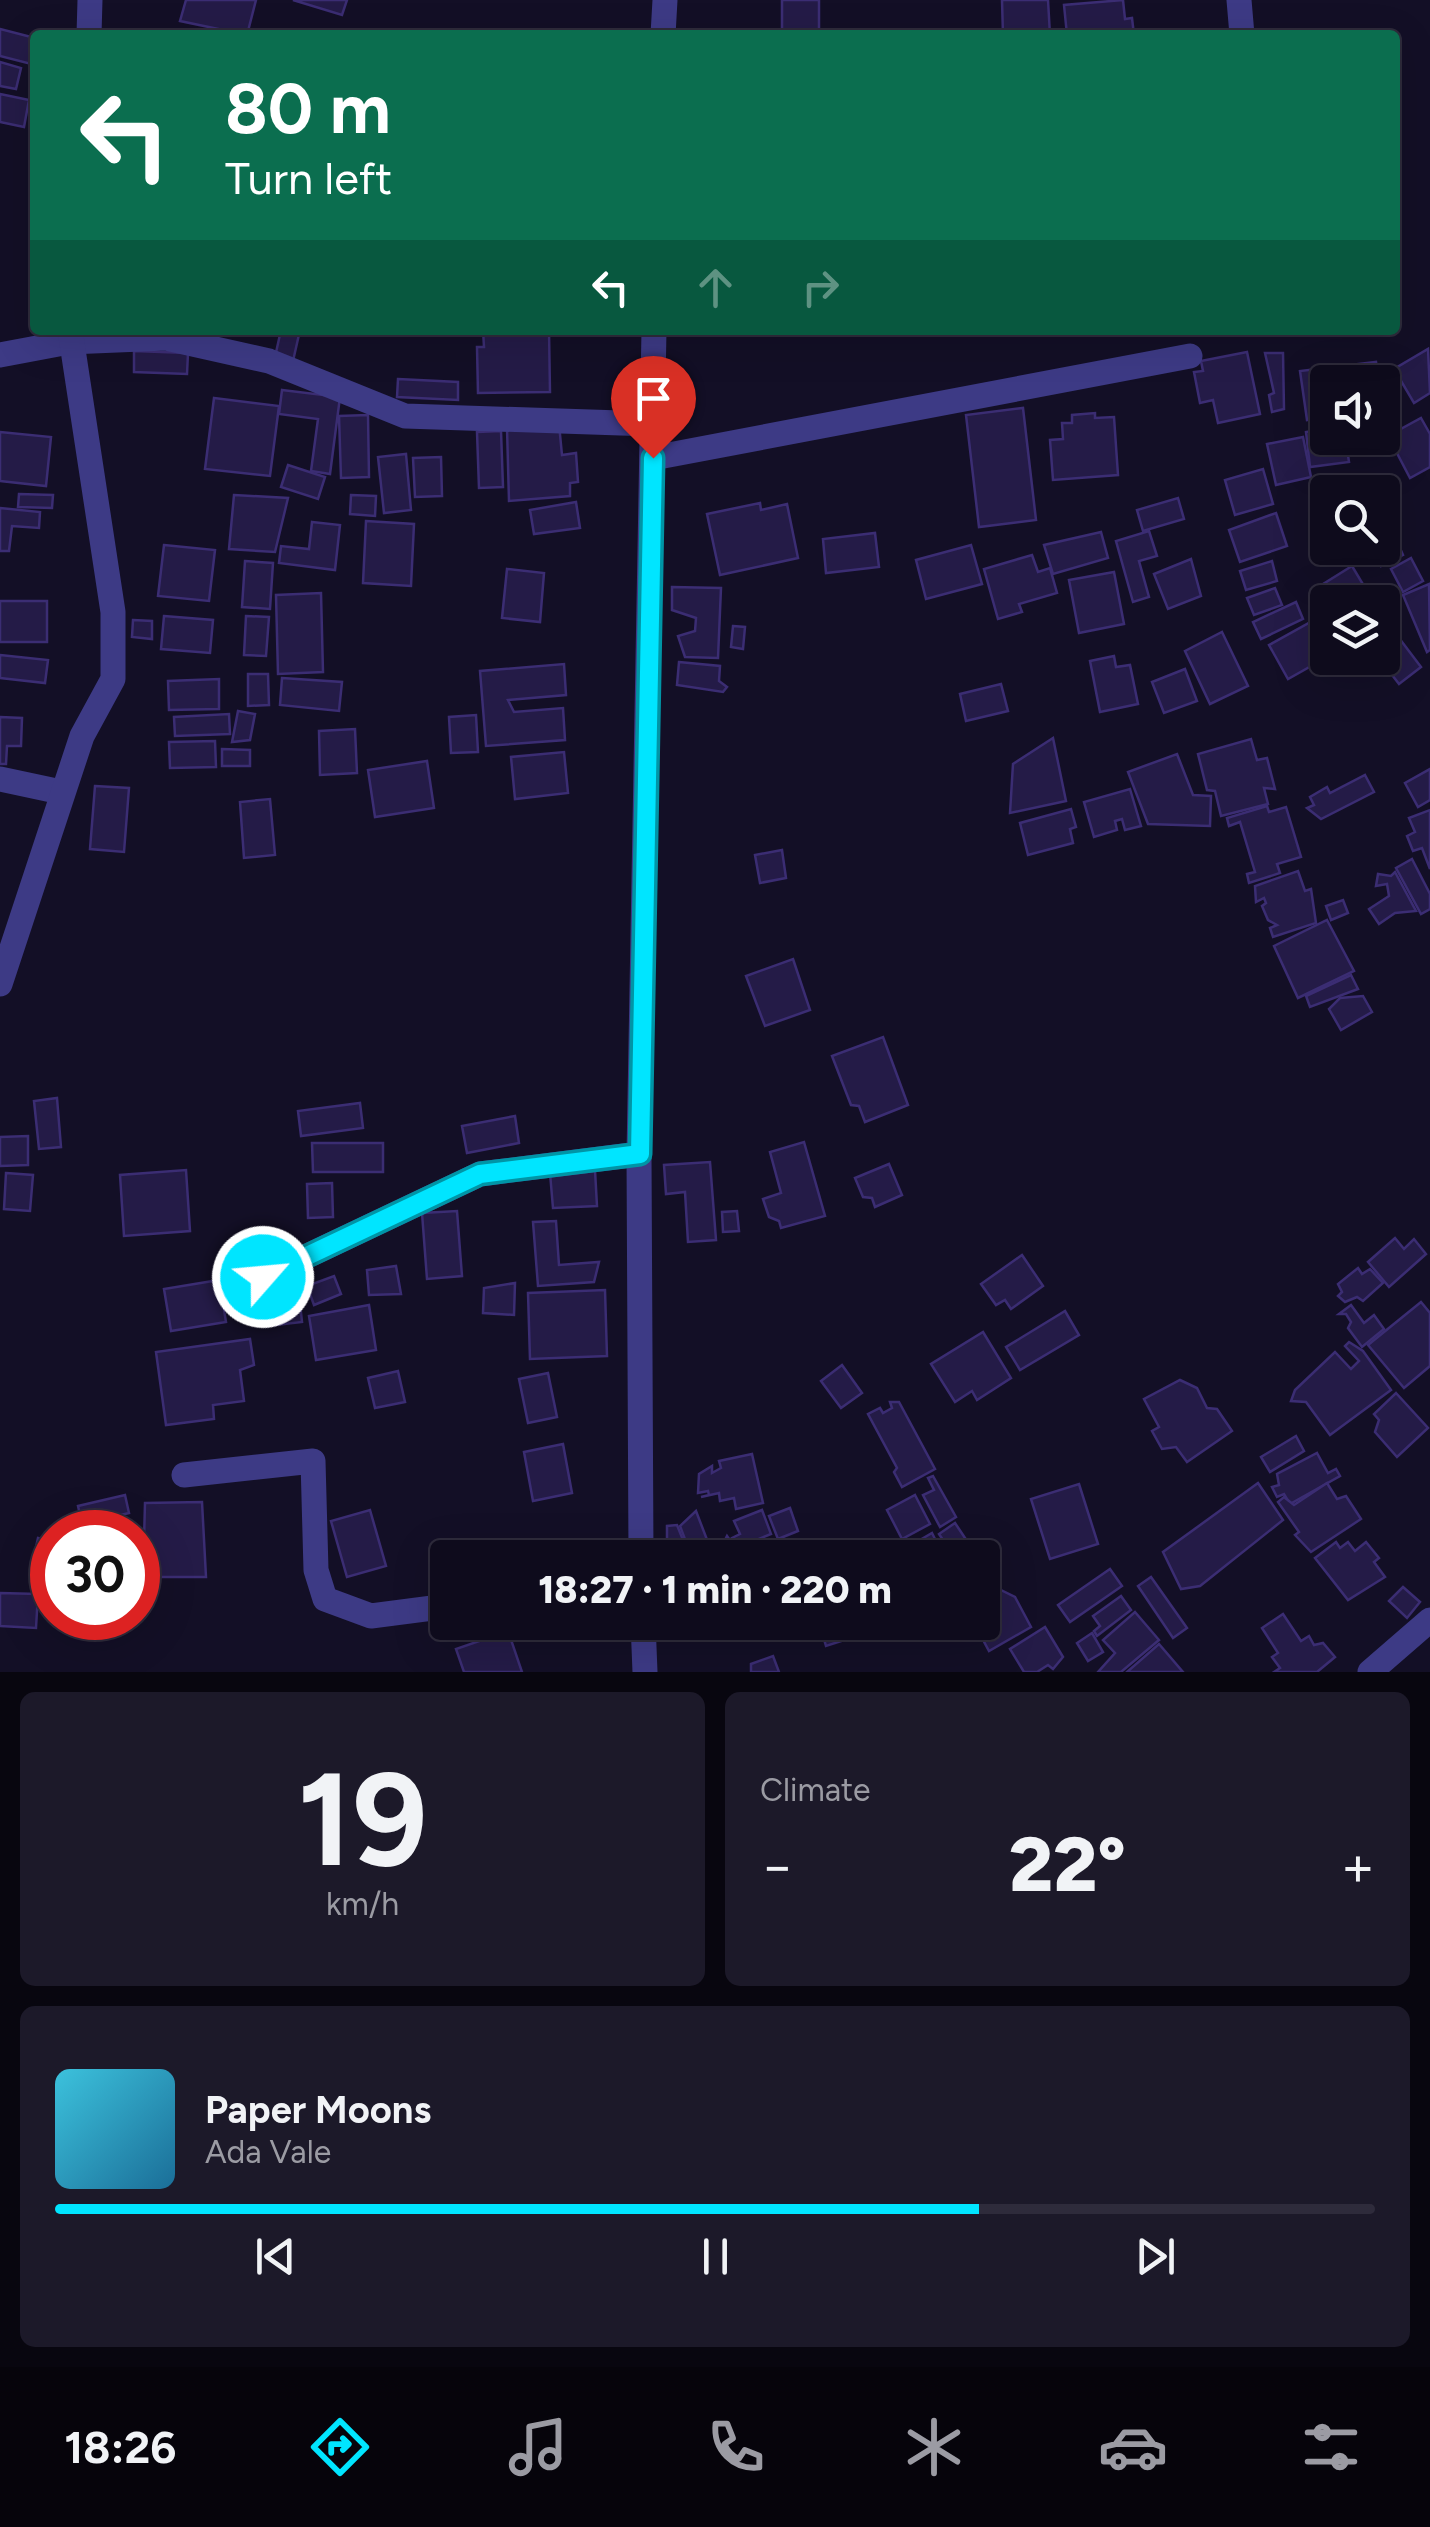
<!DOCTYPE html>
<html lang="en">
<head>
<meta charset="utf-8">
<style>
	body { margin:0; font-family:Figtree,sans-serif; background:#1c1929; color:#f1f3f6; height:100vh; display:flex; flex-direction:column; font-size:38px; white-space:nowrap }
	* { box-sizing:border-box; margin:0 }
	p { font-size:32px; color:#9b9ba3 }
	.icon { flex:none; width:55px; height:55px; fill:none; stroke:currentColor; stroke-width:2; stroke-linecap:round; stroke-linejoin:round }
	.map { position:relative; height:1672px; overflow:hidden }
	.side { display:flex; flex-direction:column; gap:20px; padding:20px; background:#08060f; flex:1 }
	.side>* { flex:none }
	.top-card { position:absolute; left:30px; top:30px; width:1370px; height:305px; border-radius:10px; box-shadow:0 10px 40px #0002,0 0 0 2px #2e2b3b; background:#0b6e4f; color:#fff; overflow:hidden }
	.tools { position:absolute; left:1310px; top:365px; display:grid; gap:20px }
	.tools a { display:grid; place-items:center; width:90px; height:90px; border-radius:10px; background:#0e0b1c; box-shadow:0 10px 40px #0002,0 0 0 2px #2e2b3b; font-size:50px }
	.speed { position:absolute; left:30px; top:1510px; display:flex; gap:20px; font-size:50px; font-weight:700; text-align:center }
	.speed>* { display:grid; place-content:center; width:130px; height:130px; border-radius:50%; background:#0e0b1c; box-shadow:0 10px 40px #0002,0 0 0 2px #2e2b3b; line-height:1 }
	.speed .limit { border:15px solid #d22; background:#fff; color:#111 }
	.pin { position:absolute; display:grid; place-items:center; width:85px; height:85px; color:#fff; margin:-102px -42px; border-radius:50% 50% 50% 0; rotate:-45deg; box-shadow:0 0 10px #0007 }
	.pin .icon { rotate:45deg }
	.me { position:absolute; width:110px; margin:-55px; rotate:63deg; stroke-linejoin:round; filter:drop-shadow(0 0 8px #0008) }
	.turn { display:flex; align-items:center; gap:35px; height:210px; padding:0 30px; font-size:45px }
	.turn .icon { width:130px; height:130px; stroke-width:2.5 }
	.turn b { display:block; font-size:70px; line-height:85px }
	.lanes { display:flex; align-items:center; height:95px; padding:0 30px; background:#0003; justify-content:center; gap:50px; direction:ltr }
	.lanes .off { opacity:.35 }
	.big { font-size:75px; font-weight:800; line-height:1.1 }
	.side .card { flex:1; display:flex; flex-direction:column; justify-content:center; gap:15px; min-width:0; padding:0 35px; border-radius:15px; background:#1c1929 }
	.side .dial { align-items:center; gap:0 }
	.dial b { font-size:130px; line-height:1 }
	.song { display:flex; align-items:center; gap:30px }
	.cover { width:120px; height:120px; border-radius:15px; background:linear-gradient(135deg,hsl(190 70% 55%),hsl(200 70% 35%)) }
	.played { height:10px; border-radius:5px; background:linear-gradient(90deg,#00e5ff 70%,#2e2b3b 70%) }
	.keys { display:flex; justify-content:space-around; direction:ltr }
	.heat { display:flex; justify-content:space-between; align-items:center; font-size:55px; direction:ltr }
	.side .tiles { flex:1; display:grid; gap:20px; grid-template-columns:1fr 1fr }
	.card:last-child { grid-column:span 2 }
	.trip { position:absolute; left:430px; top:1540px; width:570px; height:100px; border-radius:10px; background:#0e0b1c; box-shadow:0 10px 40px #0002,0 0 0 2px #2e2b3b; font-weight:800; line-height:100px; text-align:center }
	.tabs { display:flex; height:160px; justify-content:space-around; align-items:center; background:#06040b; color:#9b9ba3 }
	.tabs .icon { width:70px; height:70px }
	.tabs .on { color:#00e5ff }
	.tabs b { font-size:45px; color:#f1f3f6 }
	.map>svg:first-child { display:block }
	.building { fill:#241b47; stroke:#3b2d73; stroke-width:2.5 }
	.lines { fill:none; stroke-linecap:round; stroke-linejoin:round }
	.minor { stroke:#3d3a85; stroke-width:25 }
	.route-casing { stroke:#0095a6; stroke-width:25 }
	.route { stroke:#00e5ff; stroke-width:18 }
</style>
</head>
<body>
<div class="map">
<svg width="1430" height="1672" viewBox="0 0 1430 1672">
	<rect width="100%" height="100%" fill="#130f26"/>
	<g class="building">
		<path d="M186 0H256L247 35 180 21Z"/>
		<path d="M293 0H347L342 15Z"/>
		<rect x="782" y="0" width="37" height="35"/>
		<path d="M1002 0H1048L1050 35H1003Z"/>
		<path d="M1123 0 1125 19 1132 18 1134 35H1067L1064 5Z"/>
		<path d="M0 29 35 38V65L0 56Z"/>
		<path d="M0 62 21 68 16 89 0 86Z"/>
		<path d="M0 94 29 100 24 127 0 122Z"/>
		<path d="M281 330H300L293 361 275 357Z"/>
		<path d="M483 330H549L550 392 478 393 477 347H484Z"/>
		<path d="M1428 349 1430 393 1414 403 1394 369Z"/>
		<path d="M134 351 188 353 187 374 134 372Z"/>
		<path d="M1247 352 1260 414 1218 423 1213 400 1200 403 1194 372 1203 371 1201 361Z"/>
		<path d="M1265 353H1283L1284 409 1272 412 1269 395 1274 393Z"/>
		<path d="M1376 362 1379 382H1328V417L1307 420 1300 371Z"/>
		<path d="M398 379 458 382V400L397 397Z"/>
		<path d="M282 390 340 397 330 474 311 471 318 419 279 414Z"/>
		<path d="M214 398 279 406 270 476 205 469Z"/>
		<path d="M1023 408 1036 520 979 527 966 415Z"/>
		<path d="M1095 413V418L1114 417 1118 475 1053 480 1050 440 1063 439 1062 423H1072V415Z"/>
		<path d="M368 415 369 477 341 478 339 416Z"/>
		<path d="M1421 418 1430 434V467L1410 478 1388 436Z"/>
		<path d="M559 424 562 455 576 453 578 482 570 483V496L509 501 507 428Z"/>
		<path d="M1325 429 1327 445 1346 442 1349 462 1310 467 1306 432Z"/>
		<path d="M501 431 503 487 479 488 477 432Z"/>
		<path d="M0 432 51 437 46 486 0 481Z"/>
		<path d="M1303 437 1311 477 1276 485 1267 444Z"/>
		<path d="M1337 438H1375L1377 450 1355 454 1352 438Z"/>
		<path d="M406 454 411 510 384 513 378 457Z"/>
		<path d="M441 457 442 496 415 497 413 458Z"/>
		<path d="M288 465 325 477 318 499 281 487Z"/>
		<path d="M1263 469 1273 504 1235 515 1225 480Z"/>
		<path d="M19 494 53 495 52 508 18 507Z"/>
		<path d="M234 495 288 498 275 552 229 549Z"/>
		<path d="M351 495 376 496 375 516 350 514Z"/>
		<path d="M1178 498 1184 519 1143 531 1137 510Z"/>
		<path d="M576 502 580 528 534 534 530 510Z"/>
		<path d="M760 503 761 510 787 504 798 558 720 575 707 514Z"/>
		<path d="M0 508 40 512 39 528 12 526 9 551H0Z"/>
		<path d="M1276 513 1287 546 1240 562 1229 530Z"/>
		<path d="M366 521 414 524 411 586 363 583Z"/>
		<path d="M1388 521 1403 555 1381 566 1373 548H1382V523Z"/>
		<path d="M312 522 340 525 335 570 279 563 281 546 309 549Z"/>
		<path d="M1149 531 1157 556 1139 561 1149 597 1133 602 1116 541Z"/>
		<path d="M1101 532 1108 558 1053 574 1044 545Z"/>
		<path d="M875 533 879 567 826 573 823 539Z"/>
		<path d="M164 545 215 550 209 601 158 596Z"/>
		<path d="M971 545 982 584 926 599 916 560Z"/>
		<path d="M1032 555 1038 572 1050 568 1057 593 1019 604 1022 612 998 619 984 569Z"/>
		<path d="M1411 558 1423 581 1403 592 1391 569Z"/>
		<path d="M1191 559 1201 596 1168 609 1154 574Z"/>
		<path d="M245 561 273 563 270 609 242 607Z"/>
		<path d="M1272 561 1277 581 1246 590 1240 571Z"/>
		<path d="M1352 566 1367 591 1349 602H1328L1327 616 1312 591Z"/>
		<path d="M507 569 544 573 540 622 502 618Z"/>
		<path d="M1114 572 1124 624 1079 633 1069 580Z"/>
		<path d="M1429 584 1430 650 1427 652 1403 595Z"/>
		<path d="M672 587 721 588 718 658 685 657 678 636 695 631 696 618 672 610Z"/>
		<path d="M1275 588 1282 605 1254 615 1247 598Z"/>
		<path d="M321 593 323 672 278 674 276 595Z"/>
		<rect x="0" y="601" width="47" height="41"/>
		<path d="M1296 602 1303 619 1261 639 1253 622Z"/>
		<path d="M164 616 213 620 210 653 161 649Z"/>
		<path d="M246 616 269 617 266 656 244 655Z"/>
		<path d="M1316 619 1328 640 1315 651 1320 661 1288 679 1269 645Z"/>
		<path d="M133 620 152 621V639L132 637Z"/>
		<path d="M733 626 745 627 743 649 731 647Z"/>
		<path d="M1393 630 1421 667 1399 684 1379 658 1382 638Z"/>
		<path d="M1222 632 1248 686 1210 704 1185 651Z"/>
		<path d="M0 655 48 660 45 683 0 678Z"/>
		<path d="M1114 656 1116 667 1130 665 1138 704 1100 712 1090 661Z"/>
		<path d="M679 662 720 666 719 681 727 687 723 692 677 685Z"/>
		<path d="M564 664 566 695 508 700 514 712 563 708 565 740 486 746 480 671Z"/>
		<path d="M1185 669 1197 701 1164 713 1152 682Z"/>
		<path d="M248 674H268L269 705 248 706Z"/>
		<path d="M282 678 342 682 339 711 280 705Z"/>
		<path d="M219 679V709L169 710 168 681Z"/>
		<path d="M1001 684 1008 711 966 721 960 694Z"/>
		<path d="M238 711 255 714 250 740 232 742Z"/>
		<path d="M229 714 230 734 175 736 174 717Z"/>
		<path d="M476 715 478 752 451 753 449 717Z"/>
		<path d="M0 717 22 718 21 746H7L6 764H0Z"/>
		<path d="M355 729 357 773 320 775 319 731Z"/>
		<path d="M1053 738 1066 801 1010 813 1013 764Z"/>
		<path d="M1251 739 1257 760 1267 758 1275 789 1264 788 1268 804 1221 816 1215 791 1207 790 1198 754Z"/>
		<path d="M215 741 216 767 170 768 169 742Z"/>
		<path d="M222 749 250 750V766H222Z"/>
		<path d="M564 752 568 793 515 799 511 757Z"/>
		<path d="M1177 754 1193 795 1211 796 1210 826 1148 824 1128 772Z"/>
		<path d="M427 761 434 808 375 817 368 770Z"/>
		<path d="M1430 769V800L1418 807 1405 783Z"/>
		<path d="M1365 775 1374 792 1321 819 1307 808 1314 805 1310 797 1327 787 1330 793Z"/>
		<path d="M95 786 129 788 124 852 90 849Z"/>
		<path d="M1130 789 1141 826 1125 830 1122 819 1115 821 1117 830 1094 837 1084 802Z"/>
		<path d="M270 799 275 855 244 858 240 802Z"/>
		<path d="M1267 806 1269 812 1286 807 1301 857 1277 864 1280 873 1249 883 1247 874 1255 872 1240 822 1229 826 1227 818Z"/>
		<path d="M1071 809 1076 827 1070 829 1073 843 1028 855 1020 823Z"/>
		<path d="M1430 810V869L1422 848 1413 851 1407 836 1415 832 1409 818Z"/>
		<path d="M782 850 786 878 760 883 755 855Z"/>
		<path d="M1412 859 1430 894V909L1421 914 1396 868Z"/>
		<path d="M1298 871 1305 891 1311 889 1316 923 1273 937 1270 928 1277 925 1268 920 1262 906 1266 903 1264 898 1256 902 1255 886Z"/>
		<path d="M1395 872 1416 911 1395 913 1379 924 1369 909 1389 896 1387 884 1376 886 1378 874 1391 876Z"/>
		<path d="M1343 900 1348 913 1331 920 1326 906Z"/>
		<path d="M1327 920 1354 971 1298 998 1274 946Z"/>
		<path d="M793 959 810 1010 765 1026 746 976Z"/>
		<path d="M1351 975 1358 989 1310 1007 1306 996Z"/>
		<path d="M1363 996 1372 1012 1341 1030 1329 1009 1340 998Z"/>
		<path d="M883 1037 908 1105 865 1122 859 1106 851 1105 832 1056Z"/>
		<path d="M57 1098 61 1147 39 1149 34 1101Z"/>
		<path d="M360 1103 363 1128 301 1136 298 1111Z"/>
		<path d="M515 1116 519 1143 467 1153 462 1126Z"/>
		<path d="M28 1136V1165L0 1166V1137Z"/>
		<path d="M804 1142 825 1216 781 1228 779 1221 769 1217 763 1199 781 1193 770 1152Z"/>
		<path d="M312 1143H383V1172H313Z"/>
		<path d="M710 1162 716 1240 688 1242 685 1192 666 1194 664 1165Z"/>
		<path d="M889 1164 902 1195 875 1207 872 1198 863 1197 855 1178Z"/>
		<path d="M186 1170 190 1231 124 1236 120 1175Z"/>
		<path d="M595 1170 597 1206 553 1208 550 1173Z"/>
		<path d="M6 1173 33 1175 30 1211 4 1209Z"/>
		<path d="M332 1183 333 1217 308 1218 307 1184Z"/>
		<path d="M457 1211 462 1276 427 1279 422 1213Z"/>
		<path d="M737 1211 739 1231 723 1232 722 1212Z"/>
		<path d="M556 1221 559 1265 599 1262 594 1282 538 1286 533 1222Z"/>
		<path d="M1395 1238 1404 1249 1414 1239 1426 1254 1389 1287 1368 1262Z"/>
		<path d="M1022 1255 1043 1286 1011 1309 1005 1300 996 1305 981 1284Z"/>
		<path d="M396 1266 401 1294 369 1295 367 1270Z"/>
		<path d="M1358 1268 1362 1274 1370 1269 1383 1283 1363 1301 1357 1297 1345 1302 1338 1296 1342 1292 1338 1284Z"/>
		<path d="M334 1276 341 1294 314 1305 307 1286Z"/>
		<path d="M219 1280 226 1322 171 1331 164 1289Z"/>
		<path d="M515 1283 514 1315 483 1313 484 1288Z"/>
		<path d="M605 1290 607 1356 530 1359 528 1293Z"/>
		<path d="M299 1294 302 1322 267 1326 263 1298Z"/>
		<path d="M1421 1302 1430 1313V1366L1404 1388 1368 1345Z"/>
		<path d="M369 1305 376 1350 316 1360 309 1316Z"/>
		<path d="M1351 1305 1364 1323 1374 1315 1384 1329 1362 1347 1348 1328 1351 1322 1346 1314H1339Z"/>
		<path d="M1065 1311 1079 1335 1020 1370 1006 1347Z"/>
		<path d="M983 1332 1011 1378 977 1400 972 1391 955 1402 931 1364Z"/>
		<path d="M250 1339 254 1365 240 1370 244 1401 213 1405 214 1419 166 1425 156 1352Z"/>
		<path d="M1349 1342 1363 1351 1391 1390 1330 1435 1306 1402 1291 1401 1295 1390 1335 1352 1351 1369 1359 1361 1345 1346Z"/>
		<path d="M842 1365 862 1393 841 1408 821 1381Z"/>
		<path d="M398 1371 405 1402 375 1408 368 1378Z"/>
		<path d="M548 1373 557 1417 528 1423 519 1379Z"/>
		<path d="M1180 1380 1197 1388 1207 1408 1217 1409 1232 1431 1187 1462 1176 1447 1162 1449 1152 1431 1159 1427 1144 1399Z"/>
		<path d="M1396 1393 1428 1428 1397 1457 1375 1432 1379 1420 1374 1414Z"/>
		<path d="M890 1402H899L935 1469 902 1487 894 1472 897 1468 868 1414 880 1408 883 1413 892 1408Z"/>
		<path d="M1296 1436 1304 1451 1270 1472 1261 1457Z"/>
		<path d="M563 1444 572 1493 533 1501 524 1452Z"/>
		<path d="M1317 1453 1328 1473 1336 1469 1340 1476 1290 1504 1284 1494 1277 1497 1272 1487 1279 1485 1277 1474Z"/>
		<path d="M752 1454 763 1503 736 1509 734 1498 720 1501 719 1493 701 1497 709 1495 708 1491 698 1493 699 1474 712 1466V1473L721 1468 719 1461Z"/>
		<path d="M933 1476 956 1517 940 1527 923 1495 934 1490 928 1478Z"/>
		<path d="M1258 1483 1283 1520 1200 1586 1181 1589 1163 1552Z"/>
		<path d="M1327 1483 1337 1499 1346 1496 1361 1519 1311 1552 1295 1535 1299 1532 1278 1502 1284 1497 1294 1505Z"/>
		<path d="M1079 1484 1098 1544 1050 1559 1031 1499Z"/>
		<path d="M125 1495 129 1513 82 1524 78 1506Z"/>
		<path d="M915 1495 930 1524 902 1539 887 1510Z"/>
		<path d="M202 1502 206 1577H143L145 1503Z"/>
		<path d="M790 1508 798 1531 778 1539 769 1516Z"/>
		<path d="M370 1510 386 1566 347 1577 331 1521Z"/>
		<path d="M762 1510 771 1534 737 1548 732 1538 740 1534 734 1521Z"/>
		<path d="M696 1511 714 1558H692L680 1526Z"/>
		<path d="M955 1523 969 1544 953 1555 939 1534Z"/>
		<path d="M677 1525 683 1540 686 1558H667V1526Z"/>
		<path d="M932 1533 942 1553 933 1558H889Z"/>
		<path d="M727 1536 740 1555 719 1558 711 1544 724 1542Z"/>
		<path d="M38 1538 52 1541V1575L31 1570Z"/>
		<path d="M817 1542 821 1558H763L762 1557Z"/>
		<path d="M1336 1542 1340 1548 1348 1542 1355 1551 1366 1542 1379 1558 1374 1562 1385 1577 1348 1600 1315 1558Z"/>
		<path d="M1110 1569 1122 1586 1070 1622 1058 1605Z"/>
		<path d="M991 1576 1001 1590 1015 1597 1031 1627 989 1651 975 1625 968 1622H982V1581Z"/>
		<path d="M1151 1577 1187 1628 1173 1638 1138 1586Z"/>
		<path d="M1403 1587 1420 1602 1407 1618 1389 1601Z"/>
		<path d="M0 1593 38 1594 36 1628 0 1626Z"/>
		<path d="M1121 1596 1131 1610 1097 1636 1094 1631 1100 1626 1093 1616Z"/>
		<path d="M1135 1612 1159 1640 1121 1672H1098L1115 1653 1103 1640Z"/>
		<path d="M1283 1614 1301 1641 1309 1636 1314 1645 1323 1643 1335 1657 1317 1672H1274L1280 1668 1272 1657 1278 1653 1262 1628Z"/>
		<path d="M819 1622H878L879 1629 826 1646Z"/>
		<path d="M1045 1627 1063 1657 1053 1669 1048 1665 1037 1672H1024L1010 1649Z"/>
		<path d="M508 1631 522 1672H464L456 1649Z"/>
		<path d="M1092 1633 1103 1652 1088 1661 1077 1643Z"/>
		<path d="M1159 1644 1183 1672H1127Z"/>
		<path d="M773 1656 779 1672H751V1664Z"/>
	</g>
	<g class="lines">
		<g class="minor">
			<path d="M1239 0 1242 35"/>
			<path d="M89 35 90 0"/>
			<path d="M663 35 665 0"/>
			<path d="M0 355 69 342 166 338 269 361 405 416 651 424"/>
			<path d="M653 458 1190 356"/>
			<path d="M0 779 61 792"/>
			<path d="M0 984 82 736 113 679V612L70 330"/>
			<path d="M263 1277 480 1174 639 1154"/>
			<path d="M184 1475 313 1461 316 1570 325 1599 371 1616 448 1606"/>
			<path d="M641 1558 639 1154 654 330"/>
			<path d="M643 1622 645 1672"/>
			<path d="M1370 1672 1430 1620"/>
		</g>
	</g>
	<g class="lines">
		<g class="route-casing">
			<path id="route" d="M263 1277 480 1174 640 1154 653 458"/>
		</g>
		<use href="#route" class="route"/>
	</g>
</svg>
<div class="tools">
<a><svg class="icon" aria-label="sound" viewBox="0 0 24 24"><path d="M4 9h4l5-4v14l-5-4H4zM17 9q2 3 0 6"/></svg></a>
<a><svg class="icon" aria-label="search" viewBox="0 0 24 24"><circle cx="10" cy="10" r="6"/><path d="M15 15l6 6"/></svg></a>
<a><svg class="icon" aria-label="layers" viewBox="0 0 24 24"><path d="M12 4l9 5-9 5-9-5zM3 14l9 5 9-5"/></svg></a>
</div>
<div class="speed"><div class="limit">30</div></div>
<div class="pin" style="left:653px;top:458px;background:#d93025"><svg class="icon" aria-label="arrive" viewBox="0 0 24 24"><path d="M6 21V4h12l-3 4 3 4H6"/></svg></div>
<svg class="me" style="left:263px;top:1277px" viewBox="-20 -20 40 40"><circle r="17" fill="#00e5ff" stroke="#fff" stroke-width="3"/><path d="M0-11L8 9 0 5-8 9z" fill="#fff"/></svg>
<div class="trip">18:27 · 1 min · 220 m</div>
<div class="top-card">
<div class="turn"><svg class="icon" aria-label="left" viewBox="0 0 24 24"><path d="M17 20v-9H6M10 6l-5 5 5 5"/></svg><div><b>80 m</b>Turn left</div></div>
<div class="lanes"><svg class="icon" aria-label="left" viewBox="0 0 24 24"><path d="M17 20v-9H6M10 6l-5 5 5 5"/></svg><svg class="icon off" aria-label="ahead" viewBox="0 0 24 24"><path d="M12 20V5M6 11l6-6 6 6"/></svg><svg class="icon off" aria-label="right" viewBox="0 0 24 24"><path d="M7 20v-9h11M14 6l5 5-5 5"/></svg></div>
</div>
</div>
<section class="side">
<div class="tiles">
<div class="card dial"><b>19</b><p>km/h</p></div>
<div class="card"><p>Climate</p>
<div class="heat"><a>−</a><b class="big">22°</b><a>+</a></div>
</div>
<div class="card">
<div class="song"><i class="cover"></i><div><b>Paper Moons</b><p>Ada Vale</p></div></div>
<div class="played"></div>
<div class="keys"><svg class="icon" aria-label="previous" viewBox="0 0 24 24"><path d="M18 5L8 12l10 7zM5 5v14"/></svg><svg class="icon" aria-label="pause" viewBox="0 0 24 24"><path d="M8 5v14M16 5v14"/></svg><svg class="icon" aria-label="next" viewBox="0 0 24 24"><path d="M6 5l10 7-10 7zM19 5v14"/></svg></div>
</div>
</div>
</section>
<nav class="tabs">
<b>18:26</b>
<svg class="icon on" aria-label="directions" viewBox="0 0 24 24"><path d="M12 3l9 9-9 9-9-9zM9 14v-3h6M13 9l2 2-2 2"/></svg>
<svg class="icon" aria-label="music" viewBox="0 0 24 24"><path d="M9 18V5l10-2v13"/><circle cx="6" cy="18" r="3"/><circle cx="16" cy="16" r="3"/></svg>
<svg class="icon" aria-label="phone" viewBox="0 0 24 24"><path d="M5 4h4l2 5-3 2q2 4 5 5l2-3 5 2v4C11 20 4 13 5 4z"/></svg>
<svg class="icon" aria-label="climate" viewBox="0 0 24 24"><path d="M12 3v18M4 7l16 10M4 17L20 7"/></svg>
<svg class="icon" aria-label="car" viewBox="0 0 24 24"><path d="M5 17H2v-5l4-1 3-4h7l3 4 3 1v5h-3M9 17h6M6 11h13"/><circle cx="7" cy="17" r="2"/><circle cx="17" cy="17" r="2"/></svg>
<svg class="icon" aria-label="filters" viewBox="0 0 24 24"><path d="M4 7h16M4 17h16"/><circle cx="9" cy="7" r="2"/><circle cx="15" cy="17" r="2"/></svg>
</nav>
</body>
</html>
